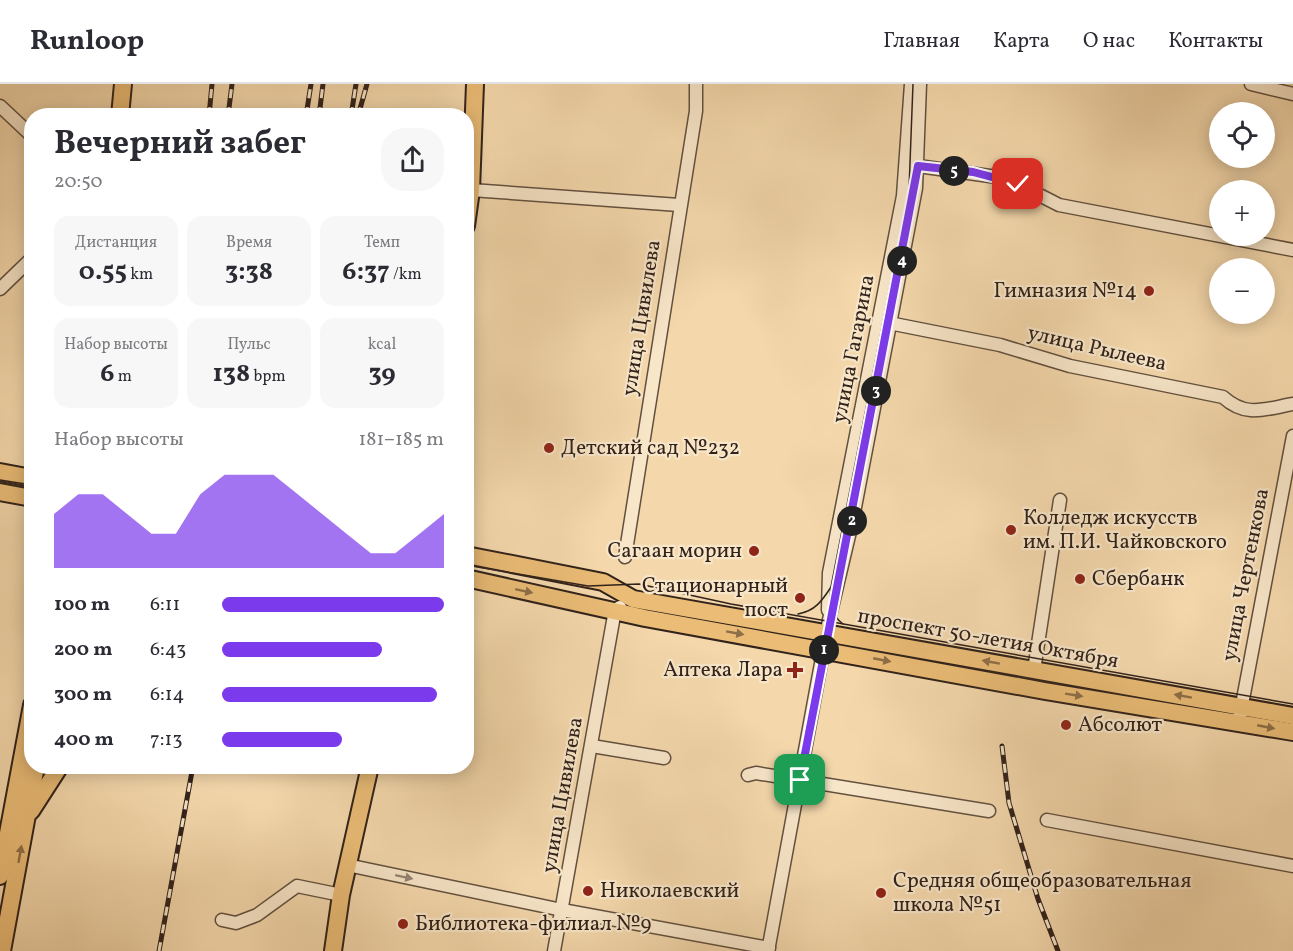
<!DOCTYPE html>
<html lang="ru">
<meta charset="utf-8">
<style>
:root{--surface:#fff;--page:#f7f7f7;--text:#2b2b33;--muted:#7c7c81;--line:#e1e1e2;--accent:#7c3aed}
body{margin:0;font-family:Vollkorn,serif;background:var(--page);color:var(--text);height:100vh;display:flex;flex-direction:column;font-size:22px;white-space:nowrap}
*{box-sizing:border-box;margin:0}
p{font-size:20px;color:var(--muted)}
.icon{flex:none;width:33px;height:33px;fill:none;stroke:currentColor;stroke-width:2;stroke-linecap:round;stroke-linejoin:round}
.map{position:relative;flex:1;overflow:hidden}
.panel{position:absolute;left:24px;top:24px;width:450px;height:666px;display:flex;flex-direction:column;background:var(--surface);border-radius:24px;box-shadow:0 3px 15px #0003}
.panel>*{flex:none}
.fabs{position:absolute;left:1209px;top:18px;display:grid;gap:12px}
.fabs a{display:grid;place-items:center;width:66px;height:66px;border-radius:50%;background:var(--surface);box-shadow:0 3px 15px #0003;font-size:30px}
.pin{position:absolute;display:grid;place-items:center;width:51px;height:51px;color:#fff;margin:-26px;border-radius:12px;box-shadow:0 3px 9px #0006}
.km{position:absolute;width:30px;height:30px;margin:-15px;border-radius:50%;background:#222;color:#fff;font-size:16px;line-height:30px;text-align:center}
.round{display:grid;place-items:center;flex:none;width:63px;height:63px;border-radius:24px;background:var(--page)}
.summary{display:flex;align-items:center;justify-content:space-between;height:102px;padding:0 30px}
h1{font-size:33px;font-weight:700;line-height:45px}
.stats{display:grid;grid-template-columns:repeat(3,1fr);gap:9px;height:102px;padding:6px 30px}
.stats div{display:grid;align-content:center;border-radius:15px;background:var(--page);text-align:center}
.stats b{font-size:26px;font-weight:700}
.stats small{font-size:16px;font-weight:400}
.stats p{font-size:16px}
.chart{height:168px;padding:12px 30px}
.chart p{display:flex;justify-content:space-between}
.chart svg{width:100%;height:108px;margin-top:6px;fill:var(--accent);opacity:.7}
ul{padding:0 30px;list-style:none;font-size:20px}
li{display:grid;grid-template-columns:96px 72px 1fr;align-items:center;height:45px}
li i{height:15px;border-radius:8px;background:var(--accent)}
header{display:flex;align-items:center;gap:36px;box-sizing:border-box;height:84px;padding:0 30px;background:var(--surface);border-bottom:2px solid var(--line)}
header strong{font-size:28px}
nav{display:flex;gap:33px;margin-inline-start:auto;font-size:21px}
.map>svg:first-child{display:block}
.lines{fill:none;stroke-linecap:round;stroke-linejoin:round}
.minor-casing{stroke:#62503f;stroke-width:15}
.major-casing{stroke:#31221b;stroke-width:20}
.minor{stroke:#f8e6c9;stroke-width:12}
.major{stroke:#eabc76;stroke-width:16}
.tram{stroke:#31221b;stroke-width:1.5}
.rail-casing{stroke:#31221b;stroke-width:5}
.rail{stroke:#f8e6c9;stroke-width:3;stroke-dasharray:9;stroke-linecap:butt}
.oneway{fill:#8e6f48}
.oneway2{fill:#948472}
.route-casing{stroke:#fff;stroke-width:12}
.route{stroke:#7c3aed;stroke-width:8}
.poi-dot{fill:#8f2418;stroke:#f8e6c9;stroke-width:2}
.labels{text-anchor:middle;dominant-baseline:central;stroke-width:4.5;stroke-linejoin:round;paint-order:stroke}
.poi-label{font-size:21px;fill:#31221b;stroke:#f8e6c9;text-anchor:start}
.street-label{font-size:21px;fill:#31221b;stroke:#f8e6c9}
</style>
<header>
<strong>Runloop</strong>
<nav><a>Главная</a><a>Карта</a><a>О нас</a><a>Контакты</a></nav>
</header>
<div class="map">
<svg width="1293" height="867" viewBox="0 0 1293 867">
<rect width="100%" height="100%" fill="#f4d8ac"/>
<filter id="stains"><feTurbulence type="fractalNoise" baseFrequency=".00333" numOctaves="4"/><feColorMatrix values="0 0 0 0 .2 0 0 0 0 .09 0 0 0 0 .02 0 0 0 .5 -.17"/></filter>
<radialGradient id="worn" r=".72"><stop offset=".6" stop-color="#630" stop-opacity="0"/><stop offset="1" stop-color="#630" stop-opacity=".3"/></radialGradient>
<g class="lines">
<defs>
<g id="minor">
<path d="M1251,0L1293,10"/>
<path d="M0,22L32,52"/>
<path d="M918,82L997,93L1018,100L1059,121L1293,166"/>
<path d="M471,106L679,121"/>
<path d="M0,205L32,174"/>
<path d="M889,239L1000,261L1070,282L1223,313C1246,334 1265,325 1293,320"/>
<path d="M625,473L696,27V0"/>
<path d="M828,526L829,489L903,112L911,0"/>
<path d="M1034,586L1060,416"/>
<path d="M1240,631L1293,352"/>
<path d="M592,662L664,674"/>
<path d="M748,691L756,689L989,727"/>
<path d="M1047,736L1293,782"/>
<path d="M347,781L562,826L769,864"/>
<path d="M222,836L236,839L257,831L297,802L341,811"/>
<path d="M554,867L615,526L620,523"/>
<path d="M768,867L829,536L852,439L916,104L920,0"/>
</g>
<g id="major">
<path d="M120,32L123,0"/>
<path d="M466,142L471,106L475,0"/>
<path d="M0,388L32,394"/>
<path d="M0,408L32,414"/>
<path d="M466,471L603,498L633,515L1293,632"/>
<path d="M466,494L645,534L1045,607L1293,648"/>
<path d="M31,727L60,682"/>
<path d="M0,792L32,621"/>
<path d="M2,867L36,682"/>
<path d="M333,867L341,811L370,682"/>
</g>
</defs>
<use href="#minor" class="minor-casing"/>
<use href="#major" class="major-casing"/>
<use href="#minor" class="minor"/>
<use href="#major" class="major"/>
<g class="tram">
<path d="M0,396L32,401"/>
<path d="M466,481L588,502L639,500L731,520L1293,620"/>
<path d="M798,530C815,527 822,517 831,503"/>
<path d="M843,540C830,530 829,518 831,503L909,105L913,0"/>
</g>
<defs>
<g id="rail">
<path d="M209,32L212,0"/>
<path d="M228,32L232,0"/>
<path d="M306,32L311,0"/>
<path d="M319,32L323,0"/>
<path d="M351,32L356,0"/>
<path d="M358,32L367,0"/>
<path d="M1002,662L1009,719L1038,815L1058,867"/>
<path d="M159,867L193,682"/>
</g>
</defs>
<use href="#rail" class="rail-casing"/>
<use href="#rail" class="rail"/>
</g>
<defs><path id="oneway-solid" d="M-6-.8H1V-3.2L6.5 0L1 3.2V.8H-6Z" transform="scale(1.5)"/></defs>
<g class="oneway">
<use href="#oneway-solid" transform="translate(524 507) rotate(12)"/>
<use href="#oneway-solid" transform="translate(735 549) rotate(10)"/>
<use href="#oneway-solid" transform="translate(882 576) rotate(11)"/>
<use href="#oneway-solid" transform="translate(991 578) rotate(-170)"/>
<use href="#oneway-solid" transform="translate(1074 611) rotate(9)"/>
<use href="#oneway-solid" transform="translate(1183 612) rotate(-170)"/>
<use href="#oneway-solid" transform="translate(1266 643) rotate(11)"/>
<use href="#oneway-solid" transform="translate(20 770) rotate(-80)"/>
</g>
<use class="oneway2" href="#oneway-solid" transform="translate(404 793) rotate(12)"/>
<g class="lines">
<defs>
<path id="route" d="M800,696L918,82L973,88L1018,100"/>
</defs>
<use href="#route" class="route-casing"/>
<use href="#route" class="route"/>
</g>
<g class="poi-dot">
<circle cx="1149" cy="207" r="6"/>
<circle cx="549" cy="364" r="6"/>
<circle cx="1011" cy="446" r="6"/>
<circle cx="754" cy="467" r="6"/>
<circle cx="1080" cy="495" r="6"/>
<circle cx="800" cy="514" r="6"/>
<path d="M792 577h6v6h6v6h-6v6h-6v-6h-6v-6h6z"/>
<circle cx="1066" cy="641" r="6"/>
<circle cx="588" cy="807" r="6"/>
<circle cx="881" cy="809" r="6"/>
<circle cx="403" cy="840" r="6"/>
</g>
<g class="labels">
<g class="poi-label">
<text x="1137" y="207" text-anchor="end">Гимназия №14</text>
<text x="561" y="364">Детский сад №232</text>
<text x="1023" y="434">Колледж искусств<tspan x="1023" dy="24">им. П.И. Чайковского</tspan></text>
<text x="742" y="467" text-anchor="end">Сагаан морин</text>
<text x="1092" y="495">Сбербанк</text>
<text x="788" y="502" text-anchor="end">Стационарный<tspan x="788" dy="24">пост</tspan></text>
<text x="783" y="586" text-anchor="end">Аптека Лара</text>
<text x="1078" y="641">Абсолют</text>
<text x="893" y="797">Средняя общеобразовательная<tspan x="893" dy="24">школа №51</tspan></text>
<text x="600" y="807">Николаевский</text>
<text x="415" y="840">Библиотека-филиал №9</text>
</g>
<g class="street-label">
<text transform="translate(642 234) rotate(-81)">улица Цивилева</text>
<text transform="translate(854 265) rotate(-79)">улица Гагарина</text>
<text transform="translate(1097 265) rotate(13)">улица Рылеева</text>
<text transform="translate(1246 491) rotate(-79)">улица Чертенкова</text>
<text transform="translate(988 555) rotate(10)">проспект 50-летия Октября</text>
<text transform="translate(563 711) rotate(-80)">улица Цивилева</text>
</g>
</g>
<rect width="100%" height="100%" filter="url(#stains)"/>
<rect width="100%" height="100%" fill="url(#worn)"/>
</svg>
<div class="fabs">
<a><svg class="icon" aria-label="locate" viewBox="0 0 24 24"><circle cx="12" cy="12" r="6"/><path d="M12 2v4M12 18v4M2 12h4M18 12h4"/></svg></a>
<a>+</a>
<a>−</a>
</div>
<div class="pin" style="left:800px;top:696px;background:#1e9e55"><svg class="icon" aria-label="arrive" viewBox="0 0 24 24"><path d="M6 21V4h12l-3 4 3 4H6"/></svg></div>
<div class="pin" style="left:1018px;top:100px;background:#d93025"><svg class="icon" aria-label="check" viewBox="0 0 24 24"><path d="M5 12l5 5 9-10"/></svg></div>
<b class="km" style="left:824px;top:566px">1</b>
<b class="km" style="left:852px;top:437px">2</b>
<b class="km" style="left:876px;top:307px">3</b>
<b class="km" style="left:902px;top:177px">4</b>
<b class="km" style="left:954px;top:87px">5</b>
<section class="panel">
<div class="summary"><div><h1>Вечерний забег</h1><p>20:50</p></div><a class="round"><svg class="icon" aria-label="share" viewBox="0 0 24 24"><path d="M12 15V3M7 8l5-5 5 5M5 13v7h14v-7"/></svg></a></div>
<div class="stats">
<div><p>Дистанция</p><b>0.55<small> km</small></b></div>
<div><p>Время</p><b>3:38</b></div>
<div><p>Темп</p><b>6:37<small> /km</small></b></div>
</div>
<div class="stats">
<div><p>Набор высоты</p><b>6<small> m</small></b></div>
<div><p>Пульс</p><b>138<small> bpm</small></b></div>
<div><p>kcal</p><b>39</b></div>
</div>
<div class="chart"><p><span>Набор высоты</span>181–185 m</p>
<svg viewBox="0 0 160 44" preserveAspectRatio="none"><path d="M0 44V22L10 14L20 14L30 22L40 30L50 30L60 14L70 6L80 6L90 6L100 14L110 22L120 30L130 38L140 38L150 30L160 22V44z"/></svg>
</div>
<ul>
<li><b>100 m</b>6:11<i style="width:100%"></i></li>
<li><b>200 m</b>6:43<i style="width:72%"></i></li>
<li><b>300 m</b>6:14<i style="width:97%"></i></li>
<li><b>400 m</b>7:13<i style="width:54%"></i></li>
</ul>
</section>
</div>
